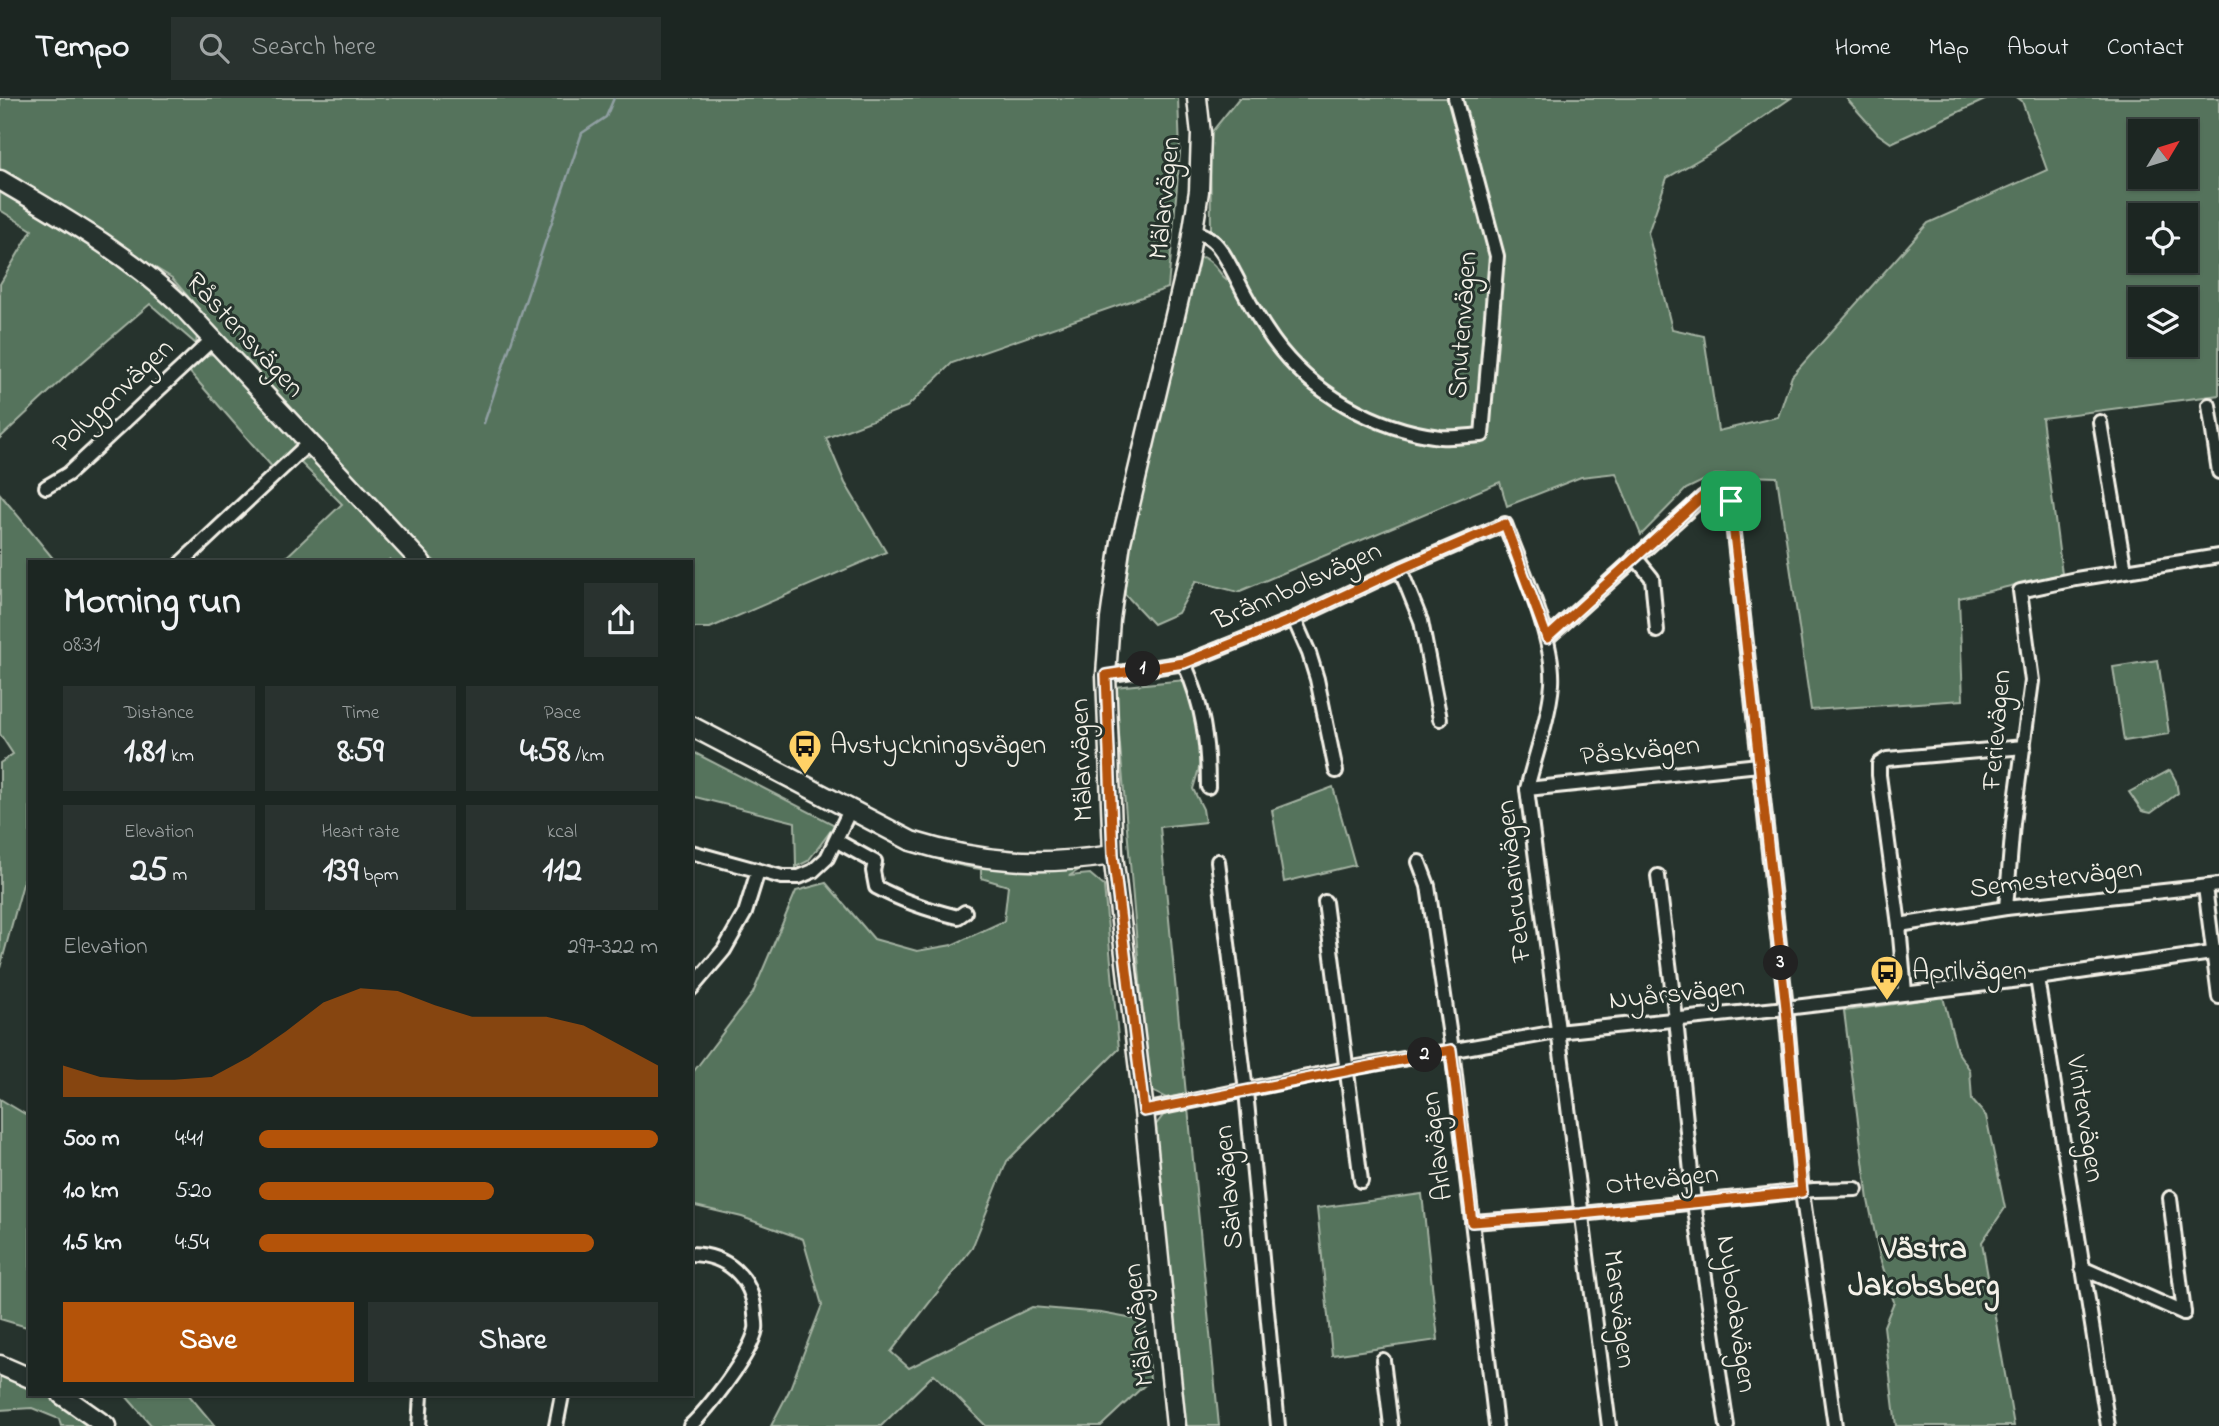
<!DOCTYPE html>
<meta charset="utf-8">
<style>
:root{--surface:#1c2622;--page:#29322f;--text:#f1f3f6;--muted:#a0a5a5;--line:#3a4340;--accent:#b45309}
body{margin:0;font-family:"Indie Flower",sans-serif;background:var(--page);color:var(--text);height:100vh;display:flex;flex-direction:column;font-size:26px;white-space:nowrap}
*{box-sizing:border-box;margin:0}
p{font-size:23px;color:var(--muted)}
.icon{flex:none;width:38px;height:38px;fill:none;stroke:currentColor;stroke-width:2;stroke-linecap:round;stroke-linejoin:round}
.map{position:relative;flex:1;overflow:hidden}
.sheet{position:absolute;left:28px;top:462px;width:665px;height:836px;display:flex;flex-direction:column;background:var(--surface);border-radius:0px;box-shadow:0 2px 5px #0004,0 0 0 2px var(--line)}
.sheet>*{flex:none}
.needle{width:46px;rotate:52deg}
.controls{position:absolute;left:2128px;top:21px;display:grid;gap:14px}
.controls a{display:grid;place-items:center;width:70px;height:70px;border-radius:0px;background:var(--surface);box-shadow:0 2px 5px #0004,0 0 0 2px var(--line);font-size:35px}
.pin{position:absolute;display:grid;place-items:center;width:60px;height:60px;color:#fff;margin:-30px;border-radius:14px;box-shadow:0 4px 10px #0006}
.km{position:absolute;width:35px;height:35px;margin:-18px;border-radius:50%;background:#222;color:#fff;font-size:19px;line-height:35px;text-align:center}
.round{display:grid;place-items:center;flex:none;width:74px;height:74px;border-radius:0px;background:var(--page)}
.summary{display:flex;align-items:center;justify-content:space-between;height:119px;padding:0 35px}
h1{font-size:38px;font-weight:700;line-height:52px}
.metrics{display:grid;grid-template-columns:repeat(3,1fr);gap:10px;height:119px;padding:7px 35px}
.metrics div{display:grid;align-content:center;border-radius:0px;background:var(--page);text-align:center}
.metrics b{font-size:35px;font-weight:700}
.metrics small{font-size:19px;font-weight:400}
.metrics p{font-size:19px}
.chart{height:196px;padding:14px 35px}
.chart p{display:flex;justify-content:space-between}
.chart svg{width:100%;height:126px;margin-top:7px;fill:var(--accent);opacity:.7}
.action{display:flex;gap:14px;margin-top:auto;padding:14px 35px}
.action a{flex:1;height:80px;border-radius:0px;background:var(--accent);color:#fff;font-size:28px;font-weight:700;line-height:80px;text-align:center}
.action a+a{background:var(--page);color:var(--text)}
ul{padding:0 35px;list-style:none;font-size:23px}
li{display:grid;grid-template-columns:112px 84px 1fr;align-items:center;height:52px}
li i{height:18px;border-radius:9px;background:var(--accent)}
header{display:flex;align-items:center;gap:42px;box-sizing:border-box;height:98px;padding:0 35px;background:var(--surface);border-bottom:2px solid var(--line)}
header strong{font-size:33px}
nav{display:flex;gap:38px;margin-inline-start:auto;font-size:24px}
.search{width:490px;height:63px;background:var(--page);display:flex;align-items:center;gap:18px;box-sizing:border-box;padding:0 24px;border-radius:0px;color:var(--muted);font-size:26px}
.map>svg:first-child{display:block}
.green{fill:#54735c;stroke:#a4b2a2;stroke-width:2;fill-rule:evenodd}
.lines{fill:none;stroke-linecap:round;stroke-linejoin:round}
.stream{stroke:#909fa2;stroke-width:2.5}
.street-casing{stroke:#f4f1e8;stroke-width:18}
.secondary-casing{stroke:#f4f1e8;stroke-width:23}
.street{stroke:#26332d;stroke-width:12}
.secondary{stroke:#26332d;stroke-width:18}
.route-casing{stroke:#fff;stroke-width:14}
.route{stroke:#b45309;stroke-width:9}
.labels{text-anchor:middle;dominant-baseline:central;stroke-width:6;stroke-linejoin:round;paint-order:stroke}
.street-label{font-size:28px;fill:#f4f1e8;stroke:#26332d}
.poi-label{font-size:28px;fill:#f4f1e8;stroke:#26332d;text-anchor:start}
.quarter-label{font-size:32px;font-weight:bold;fill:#f4f1e8;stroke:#26332d}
</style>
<header>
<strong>Tempo</strong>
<div class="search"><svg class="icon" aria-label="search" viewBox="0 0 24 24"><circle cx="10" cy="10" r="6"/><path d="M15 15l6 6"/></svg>Search here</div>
<nav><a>Home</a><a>Map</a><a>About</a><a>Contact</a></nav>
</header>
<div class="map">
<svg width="2219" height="1328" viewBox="0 0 2219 1328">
<rect width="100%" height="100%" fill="#26332d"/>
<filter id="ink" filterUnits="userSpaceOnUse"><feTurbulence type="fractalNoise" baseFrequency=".0143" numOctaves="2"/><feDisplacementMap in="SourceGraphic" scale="14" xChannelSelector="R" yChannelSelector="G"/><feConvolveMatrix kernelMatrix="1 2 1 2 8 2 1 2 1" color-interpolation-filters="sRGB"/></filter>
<g filter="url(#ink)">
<g class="green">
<path d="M0,0H1178L1180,54L1168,190L952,265L907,309L826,340L845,385L886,454L710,530H691V464H435L227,244L172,180L0,75Z"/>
<path d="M1239,0H1791L1712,54L1667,80L1648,135L1672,231L1704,238L1718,333L1778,319L1792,278L1928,125L2047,72L2022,3L2018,0H2219V297L2042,320L2062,476L1959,500L1963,602L1811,612L1777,379L1715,377L1686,391L1641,437L1616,375L1581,379L1507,408L1500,384L1238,494L1196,483L1178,515L1153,526L1125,496L1124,467L1192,162L1203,159C1218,166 1218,177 1229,183L1233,162L1216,146L1211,134L1210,36ZM2140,33H2186V79H2140ZM2140,117H2186V163H2140ZM2140,201H2186V247H2140Z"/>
<path d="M1846,0H1989L1891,45L1878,36Z"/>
<path d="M0,93L113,162L167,205L197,238L196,246L150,206L64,280L0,340V186L32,132L0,112Z"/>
<path d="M215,256L294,342L295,349L273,370L188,272L204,257Z"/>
<path d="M305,360L315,362L408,464H393L390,461L386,464H281L342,406L298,362Z"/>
<path d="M0,396L56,464H30V760L0,870V665L13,656L0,636Z"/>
<path d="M2158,562L2169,636L2124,643L2113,569Z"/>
<path d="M1185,582L1194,609L1202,660L1193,691L1203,711L1205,724L1160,729L1186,996L1166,1000L1152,993L1148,976L1115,589Z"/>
<path d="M691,653L835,727L808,763L796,769L795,724L691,698Z"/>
<path d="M2170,672L2176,683L2178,695L2151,715L2142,713L2129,694Z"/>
<path d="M1333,689L1355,767L1284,784L1272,712Z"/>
<path d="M894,738L913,746L1106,766L1082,770L1069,778L1090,776L1104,788L1119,951L1007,1063L972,1150L891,1254L909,1270L1032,1209L1101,1215L1145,1223L1150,1282L1101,1328H986L934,1276L881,1328H771L789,1293L822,1207L803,1141L742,1119L691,1107V977L753,895L796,793L826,785L874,841L917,853L952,847L1004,823L1008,788L981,780V771C950,767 920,756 891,743Z"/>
<path d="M1943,899L1957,953L1970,972L1972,1002L1986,1018L2005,1110L1982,1144L2014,1328H1896L1884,1228L1894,1204L1880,1160L1868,1102L1844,913Z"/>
<path d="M0,1001L30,1019V1230L0,1221Z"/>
<path d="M1188,1010L1219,1328H1185L1155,1028L1165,1015Z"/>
<path d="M1422,1096L1438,1242L1332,1257L1317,1110Z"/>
<path d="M0,1276L30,1288V1297H47L87,1320L97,1328H61L59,1321L32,1310L0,1312Z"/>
<path d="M125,1297H189L215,1328H152Z"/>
</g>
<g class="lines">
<path class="stream" d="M484,325L582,35L606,19L614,0"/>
<defs>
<g id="street">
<path d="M1192,133C1201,135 1209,139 1215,145C1224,154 1229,166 1235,177C1246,199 1258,221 1273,242C1311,295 1375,331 1440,339C1453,340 1468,338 1482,337L1497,158L1455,0"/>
<path d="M2209,307L2219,374"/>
<path d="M2100,324L2125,473"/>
<path d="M46,389L68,376L213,241"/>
<path d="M1635,459L1652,480L1657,533"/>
<path d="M182,464L309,345"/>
<path d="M1400,471L1421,523L1440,621"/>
<path d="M1294,521L1309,555L1317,581L1336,673"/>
<path d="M1547,540L1703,399L1710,394L1727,393L1730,399L1786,910L1802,1094L1835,1328"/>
<path d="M1184,565C1203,606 1208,645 1208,689"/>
<path d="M1106,577L1184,565L1294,521L1400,471L1505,426C1521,469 1555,541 1552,586C1549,621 1535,657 1527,691L1609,1328"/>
<path d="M1527,691L1759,667"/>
<path d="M837,743L875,764L873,773L876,789C902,803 929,812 958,819L965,814"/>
<path d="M691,754L782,779H799L813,773L827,760L850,712"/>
<path d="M1218,763L1246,993L1278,1328"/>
<path d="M1419,764L1428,788L1452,952L1496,1328"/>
<path d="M1658,778L1676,921L1694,1105L1727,1328"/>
<path d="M2205,789L2219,899"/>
<path d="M1325,804L1361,1083"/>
<path d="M2006,810L2013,725L2032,583L2020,493L2076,481L2219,458"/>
<path d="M1899,827L2006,810L2219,787"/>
<path d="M2037,880L2108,1328"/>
<path d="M691,891L724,852L745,815L758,773"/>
<path d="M1905,894L1899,827L1879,677V666L1887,661L2024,649"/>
<path d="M1144,1013L1346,971L1557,934L1786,910L2037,880L2219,854"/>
<path d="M2170,1100L2184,1215"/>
<path d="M1472,1124L1581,1116L1814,1092L1856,1091"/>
<path d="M2082,1170L2184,1215"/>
<path d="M1383,1262L1391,1328"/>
<path d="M419,1328L421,1297"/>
<path d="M556,1328L562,1297"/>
<path d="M690,1328C709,1310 751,1256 756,1231C757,1226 755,1220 755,1215C752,1179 727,1157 691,1156"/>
</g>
<g id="secondary">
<path d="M0,82C64,120 125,154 179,205L421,464"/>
<path d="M691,628L911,743C982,765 1040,768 1113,757"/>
<path d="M0,1267L30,1280"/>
<path d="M62,1297L106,1328"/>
<path d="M1176,1328L1144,1013L1113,757L1106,577L1110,521L1121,444L1188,163L1199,93L1201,36L1197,0"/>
</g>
</defs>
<use href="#street" class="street-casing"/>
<use href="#secondary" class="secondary-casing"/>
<use href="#street" class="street"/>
<use href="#secondary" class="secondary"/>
</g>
</g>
<g class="lines" filter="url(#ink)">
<defs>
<path id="route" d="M1717,392L1727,393L1730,399L1786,910L1802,1094L1581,1116L1472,1124L1451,952L1144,1013L1113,757L1106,577L1184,565L1294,521L1400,471L1505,426L1547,540L1703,398Z"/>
</defs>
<use href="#route" class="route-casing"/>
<use href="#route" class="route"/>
</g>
<defs>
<symbol id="bus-pin" viewBox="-11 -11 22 30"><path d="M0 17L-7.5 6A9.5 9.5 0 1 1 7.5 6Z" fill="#ffd166" stroke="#26332d"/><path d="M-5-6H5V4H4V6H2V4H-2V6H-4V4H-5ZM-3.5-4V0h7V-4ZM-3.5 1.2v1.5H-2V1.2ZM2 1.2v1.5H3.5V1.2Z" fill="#111"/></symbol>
</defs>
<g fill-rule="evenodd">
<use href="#bus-pin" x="786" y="629" width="38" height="52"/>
<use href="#bus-pin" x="1868" y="855" width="38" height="52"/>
</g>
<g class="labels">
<g class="street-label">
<text transform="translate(1166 100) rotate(-84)">Mälarvägen</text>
<text transform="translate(1464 227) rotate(-86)">Snutenvägen</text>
<text transform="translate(244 238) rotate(47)">Råstensvägen</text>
<text transform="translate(114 299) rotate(-43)">Polygonvägen</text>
<text transform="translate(1298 489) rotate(-24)">Brännbolsvägen</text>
<text transform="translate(1998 632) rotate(-85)">Ferievägen</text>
<text transform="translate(1640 654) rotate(-6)">Påskvägen</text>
<text transform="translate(1083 662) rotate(-92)">Mälarvägen</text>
<text transform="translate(2056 782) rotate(-7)">Semestervägen</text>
<text transform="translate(1515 783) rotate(-96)">Februarivägen</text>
<text transform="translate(1677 897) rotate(-6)">Nyårsvägen</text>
<text transform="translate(2084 1021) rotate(81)">Vintervägen</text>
<text transform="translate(1438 1048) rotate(-97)">Arlavägen</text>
<text transform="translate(1662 1083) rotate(-6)">Ottevägen</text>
<text transform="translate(1230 1089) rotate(-95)">Särlavägen</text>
<text transform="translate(1618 1211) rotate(83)">Marsvägen</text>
<text transform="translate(1735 1216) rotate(82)">Nybodavägen</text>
<text transform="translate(1140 1227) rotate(-96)">Mälarvägen</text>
</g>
<g class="poi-label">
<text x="830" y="648">Avstyckningsvägen</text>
<text x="1912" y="874">Aprilvägen</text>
</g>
<g class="quarter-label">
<text x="1924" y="1152">Västra<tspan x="1924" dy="37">Jakobsberg</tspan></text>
</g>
</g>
</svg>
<div class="controls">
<a><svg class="needle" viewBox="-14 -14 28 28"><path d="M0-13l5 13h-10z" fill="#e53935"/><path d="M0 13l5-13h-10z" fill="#a0a5a5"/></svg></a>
<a><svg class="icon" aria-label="locate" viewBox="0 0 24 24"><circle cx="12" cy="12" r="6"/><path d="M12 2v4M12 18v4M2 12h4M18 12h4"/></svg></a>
<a><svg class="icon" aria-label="layers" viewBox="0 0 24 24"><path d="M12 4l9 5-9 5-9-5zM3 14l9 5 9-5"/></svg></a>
</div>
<div class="pin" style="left:1731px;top:403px;background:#1e9e55"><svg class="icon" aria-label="arrive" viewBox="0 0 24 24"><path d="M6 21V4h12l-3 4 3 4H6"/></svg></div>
<b class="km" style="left:1143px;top:571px">1</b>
<b class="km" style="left:1425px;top:957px">2</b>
<b class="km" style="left:1781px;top:865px">3</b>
<section class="sheet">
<div class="summary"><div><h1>Morning run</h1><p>08:31</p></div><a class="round"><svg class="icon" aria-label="share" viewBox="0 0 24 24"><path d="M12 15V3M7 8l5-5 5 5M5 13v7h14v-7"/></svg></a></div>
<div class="metrics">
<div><p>Distance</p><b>1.81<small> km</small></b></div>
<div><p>Time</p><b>8:59</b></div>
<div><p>Pace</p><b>4:58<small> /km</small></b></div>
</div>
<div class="metrics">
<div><p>Elevation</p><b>25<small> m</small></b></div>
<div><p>Heart rate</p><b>139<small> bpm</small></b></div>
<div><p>kcal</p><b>112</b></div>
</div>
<div class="chart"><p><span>Elevation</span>297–322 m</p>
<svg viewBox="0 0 160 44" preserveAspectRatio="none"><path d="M0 44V33L10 37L20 38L30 38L40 37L50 30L60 21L70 11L80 6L90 7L100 12L110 16L120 16L130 16L140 19L150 26L160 33V44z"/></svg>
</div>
<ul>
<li><b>500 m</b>4:41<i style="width:100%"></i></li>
<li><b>1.0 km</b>5:20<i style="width:59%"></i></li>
<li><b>1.5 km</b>4:54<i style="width:84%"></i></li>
</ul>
<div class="action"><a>Save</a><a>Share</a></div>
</section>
</div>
